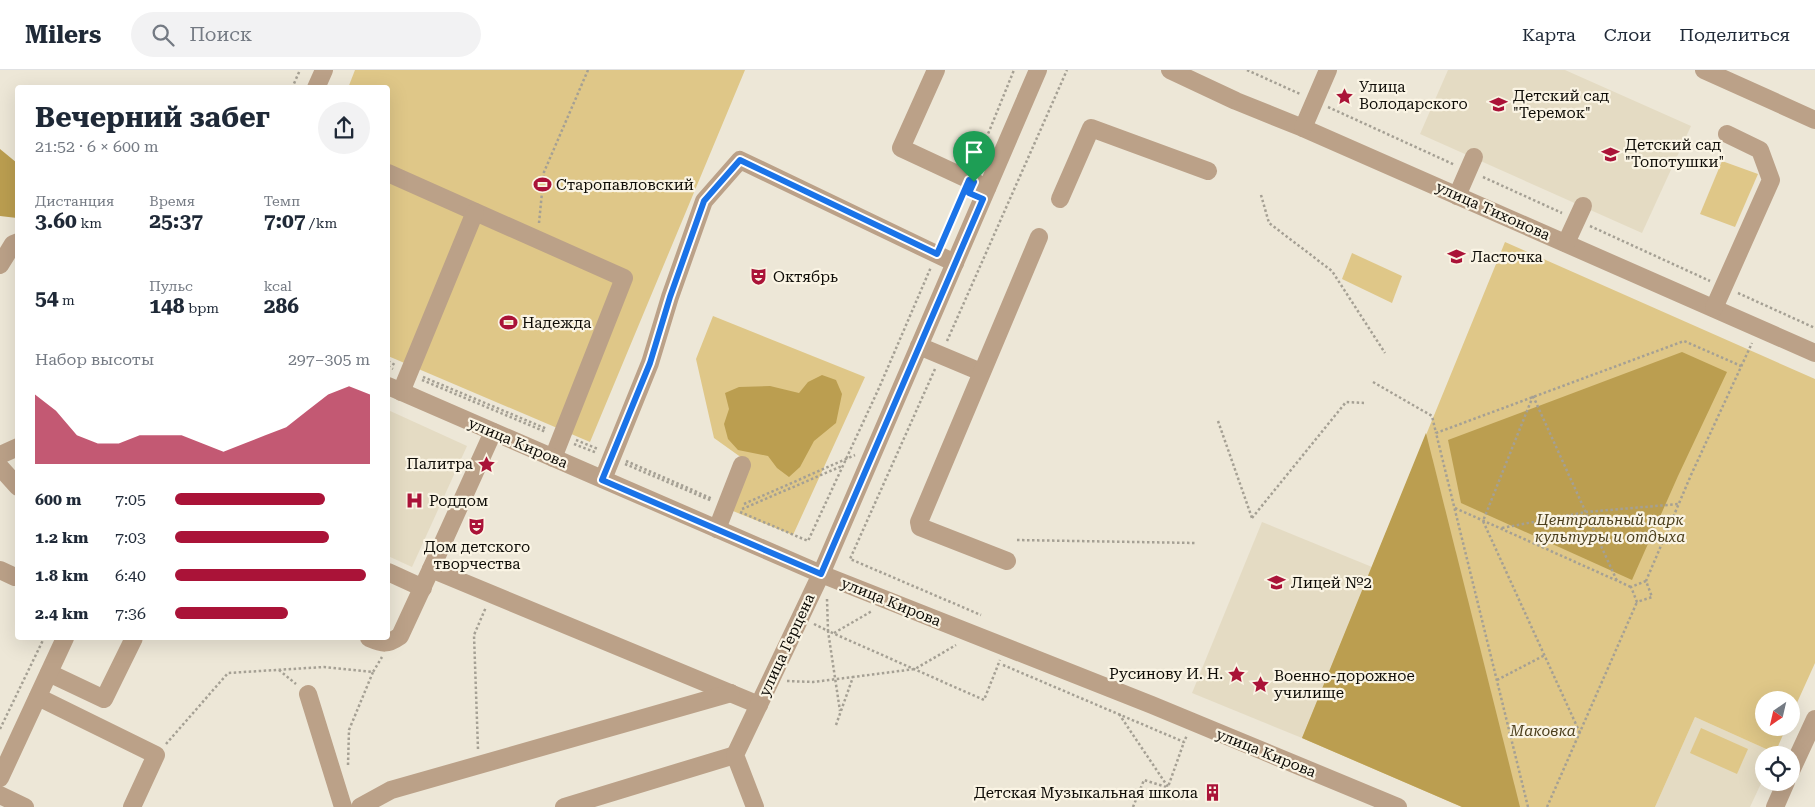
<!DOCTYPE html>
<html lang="ru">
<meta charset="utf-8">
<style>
:root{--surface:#fff;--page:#f2f2f3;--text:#1f2937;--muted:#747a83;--line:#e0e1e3;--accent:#aa1338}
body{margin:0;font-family:"Roboto Serif",serif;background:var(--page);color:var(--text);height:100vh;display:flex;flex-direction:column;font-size:19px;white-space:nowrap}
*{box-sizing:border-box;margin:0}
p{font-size:16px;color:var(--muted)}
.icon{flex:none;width:28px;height:28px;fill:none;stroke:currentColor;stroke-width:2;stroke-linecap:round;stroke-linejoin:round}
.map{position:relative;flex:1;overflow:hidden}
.details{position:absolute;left:15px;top:15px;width:375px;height:555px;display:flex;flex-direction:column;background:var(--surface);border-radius:5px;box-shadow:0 5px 20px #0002}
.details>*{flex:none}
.needle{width:32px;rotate:214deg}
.fabs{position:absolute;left:1755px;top:621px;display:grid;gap:10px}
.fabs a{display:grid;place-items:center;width:45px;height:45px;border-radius:50%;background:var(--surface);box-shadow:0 5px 20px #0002;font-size:25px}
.pin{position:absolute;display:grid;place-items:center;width:42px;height:42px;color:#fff;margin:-51px -21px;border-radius:50% 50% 50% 0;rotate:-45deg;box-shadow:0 0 5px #0007}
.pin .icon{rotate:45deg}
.round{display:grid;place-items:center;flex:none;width:52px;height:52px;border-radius:26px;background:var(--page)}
.summary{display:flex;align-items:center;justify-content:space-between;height:85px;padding:0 20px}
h1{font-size:28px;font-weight:700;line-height:38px}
.figures{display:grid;grid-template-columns:repeat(3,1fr);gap:8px;height:85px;padding:5px 20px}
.figures div{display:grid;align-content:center}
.figures b{font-size:21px;font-weight:700}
.figures small{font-size:14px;font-weight:400}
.figures p{font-size:14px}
.chart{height:140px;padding:10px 20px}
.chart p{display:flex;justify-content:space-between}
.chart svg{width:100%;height:90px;margin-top:5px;fill:var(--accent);opacity:.7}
ul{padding:0 20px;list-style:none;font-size:16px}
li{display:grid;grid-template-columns:80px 60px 1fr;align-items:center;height:38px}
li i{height:12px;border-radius:6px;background:var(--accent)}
header{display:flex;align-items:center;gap:30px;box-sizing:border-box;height:70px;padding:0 25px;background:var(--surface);border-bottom:1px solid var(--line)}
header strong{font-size:24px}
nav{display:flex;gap:28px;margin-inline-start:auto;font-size:18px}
.search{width:350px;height:45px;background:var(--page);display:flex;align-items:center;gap:12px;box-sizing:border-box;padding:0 18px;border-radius:28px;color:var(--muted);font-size:19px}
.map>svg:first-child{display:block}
.built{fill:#e4dbc3}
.green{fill:#dfc788}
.forest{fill:#bb9e50}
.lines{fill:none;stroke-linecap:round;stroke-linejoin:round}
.path{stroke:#a5a094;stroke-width:2.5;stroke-dasharray:2.5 2.5;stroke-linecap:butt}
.minor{stroke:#bba188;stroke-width:18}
.route-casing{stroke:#fff;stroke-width:10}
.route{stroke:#1a73e8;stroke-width:6}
.labels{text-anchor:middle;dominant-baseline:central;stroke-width:4.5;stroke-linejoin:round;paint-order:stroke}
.poi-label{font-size:15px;fill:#0d0b06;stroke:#faf4e4;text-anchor:start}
.street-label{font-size:15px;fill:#0d0b06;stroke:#faf4e4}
.park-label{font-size:15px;font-style:italic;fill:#4c3f1d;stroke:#faf4e4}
</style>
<header>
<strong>Milers</strong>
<div class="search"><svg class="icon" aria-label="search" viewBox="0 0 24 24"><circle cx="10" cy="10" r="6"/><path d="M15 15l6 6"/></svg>Поиск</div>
<nav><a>Карта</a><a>Слои</a><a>Поделиться</a></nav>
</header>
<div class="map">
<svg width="1815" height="737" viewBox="0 0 1815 737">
<rect width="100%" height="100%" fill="#ede7d7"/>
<g class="built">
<path d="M1448,0H1565L1691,56L1642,163L1420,64Z"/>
<path d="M388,340L467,376L412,497L388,486Z"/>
<path d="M1262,452L1372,497L1302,668L1192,623Z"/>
<path d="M1695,647L1775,683L1774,685H1764V707L1750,737H1655Z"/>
</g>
<g class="green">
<path d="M355,0H745L590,372L388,286V18H348Z"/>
<path d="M1722,91L1758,104L1735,157L1700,144Z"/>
<path d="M1505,172L1815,309V593L1791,646V630H1764V658H1786L1775,683L1695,647L1655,737H1462L1302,668Z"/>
<path d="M1352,183L1402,206L1392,233L1342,209Z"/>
<path d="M713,246L865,307L793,465L728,439L749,393L714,368L696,289Z"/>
<path d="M1701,658L1748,679L1737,704L1690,683Z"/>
</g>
<g class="forest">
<path d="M0,79L17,93V148L0,146Z"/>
<path d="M1682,282L1727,302L1678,406L1632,510L1461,433L1448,370Z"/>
<path d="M822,305L836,310L842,324L836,353L814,371L800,397L789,407L777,398L768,386L738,380L728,369L724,354L729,339L725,323L739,317L770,316L799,323L808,312Z"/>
<path d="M1426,363L1520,737H1462L1302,668Z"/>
</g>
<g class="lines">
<g class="path">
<path d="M1247,0L1300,24"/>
<path d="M292,18L300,0"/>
<path d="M1328,37L1455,95"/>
<path d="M975,96L1014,0"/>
<path d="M1483,107L1562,143"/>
<path d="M1261,125L1269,153L1332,201L1385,283"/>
<path d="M539,153L544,102L588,0"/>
<path d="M1590,156L1710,211"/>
<path d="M943,169L963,124"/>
<path d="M1738,223L1815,258"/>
<path d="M947,271L1067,0"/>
<path d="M388,291L395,295"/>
<path d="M388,296L393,299"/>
<path d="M935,299L850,489L981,545"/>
<path d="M423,307L547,359"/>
<path d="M422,310L546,362"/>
<path d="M1373,312L1432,346L1436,363"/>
<path d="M1533,326L1483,451L1580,663"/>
<path d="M1533,326L1617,511"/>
<path d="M1218,351L1252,448"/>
<path d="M576,370L598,379"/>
<path d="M574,374L597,383"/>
<path d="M626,391L713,429"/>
<path d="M625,394L712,431"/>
<path d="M744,434L855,385"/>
<path d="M1455,438L1631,517"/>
<path d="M742,439L842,396"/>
<path d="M740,442L808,471L879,318L931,197"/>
<path d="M1252,448L1346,332L1364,333"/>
<path d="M1502,458L1586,442L1679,434"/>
<path d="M1017,470L1195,473"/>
<path d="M1646,511L1631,517L1637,532L1652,527L1646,511L1691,405L1752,273"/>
<path d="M827,529L828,561L984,630L1000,590"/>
<path d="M814,554L828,561L840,641"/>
<path d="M834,563L872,541"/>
<path d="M1003,595L1184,672L1187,665"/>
<path d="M279,600L296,614"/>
<path d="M1497,610L1545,585"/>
<path d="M787,611L813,612L853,607"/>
<path d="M1119,644L1168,717L1184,672"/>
<path d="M836,655L853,607L915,599L956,575"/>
<path d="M0,659L44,568"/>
<path d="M166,674L228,603L324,597L373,602L382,587"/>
<path d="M478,679L474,565L486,537"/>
<path d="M348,695L349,660L373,602"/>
<path d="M1133,737L1144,710L1166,717"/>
<path d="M1528,737L1436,363L1684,271L1741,296"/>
<path d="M1547,737L1637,532"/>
</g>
<g class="minor">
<path d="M936,0L901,78L987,118"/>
<path d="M1170,0L1236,31L1303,58L1815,283"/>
<path d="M1704,0L1815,50"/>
<path d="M316,18L324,0"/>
<path d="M1303,58L1328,0"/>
<path d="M388,103L624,208L553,388"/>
<path d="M1457,126L1474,87"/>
<path d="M1060,129L1091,58L1208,101"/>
<path d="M1566,173L1583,136"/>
<path d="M0,195L13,174L18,172"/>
<path d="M1714,238L1771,110L1760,80L1727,64"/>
<path d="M919,276L981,302"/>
<path d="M388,316L821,504L1152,635L1398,737"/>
<path d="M401,322L475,142"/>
<path d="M493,362L431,499L759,635"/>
<path d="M0,385L18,377"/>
<path d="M0,397L18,417"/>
<path d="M603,409L650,293L670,227L704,131L740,90L955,193"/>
<path d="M717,459L742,395"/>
<path d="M1007,491L920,457L919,452L1039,167"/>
<path d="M0,500L15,507"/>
<path d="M388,502L423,518"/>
<path d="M369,568C383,574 387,575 400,566L431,499"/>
<path d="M49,603L104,629L134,568"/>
<path d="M308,624L343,737"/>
<path d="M38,627L156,685L132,737"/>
<path d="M1791,701L1815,649"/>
<path d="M0,708L65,568"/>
<path d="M0,725L25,737"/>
<path d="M360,737L391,720L731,623"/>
<path d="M564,737L735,685"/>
<path d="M755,737L735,685L821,504L1038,0"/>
<path d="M1775,737L1786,712"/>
</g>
</g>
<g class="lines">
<defs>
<path id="route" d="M740,90L937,184L969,110L974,112L969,123L983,129L821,504L602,410L650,293L670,227L704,131Z"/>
</defs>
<use href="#route" class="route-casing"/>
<use href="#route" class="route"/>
</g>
<defs>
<symbol id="sight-bare" viewBox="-9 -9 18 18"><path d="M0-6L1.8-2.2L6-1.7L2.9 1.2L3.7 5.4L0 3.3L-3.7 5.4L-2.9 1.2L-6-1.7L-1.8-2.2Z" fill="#aa1338" stroke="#faf4e4" stroke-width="2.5" paint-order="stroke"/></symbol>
<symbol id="school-bare" viewBox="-9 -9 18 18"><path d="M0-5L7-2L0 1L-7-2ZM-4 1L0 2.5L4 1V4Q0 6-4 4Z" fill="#aa1338" stroke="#faf4e4" stroke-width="2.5" paint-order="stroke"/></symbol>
<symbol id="stadium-bare" viewBox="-9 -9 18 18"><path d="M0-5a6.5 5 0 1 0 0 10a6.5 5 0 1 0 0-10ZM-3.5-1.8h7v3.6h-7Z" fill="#aa1338" stroke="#faf4e4" stroke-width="2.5" paint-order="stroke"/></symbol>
<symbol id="theatre-bare" viewBox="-9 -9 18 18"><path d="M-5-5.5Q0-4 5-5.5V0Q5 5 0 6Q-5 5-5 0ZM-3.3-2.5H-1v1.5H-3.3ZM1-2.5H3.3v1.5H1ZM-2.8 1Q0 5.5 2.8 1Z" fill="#aa1338" stroke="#faf4e4" stroke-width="2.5" paint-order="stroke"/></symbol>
<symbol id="hospital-bare" viewBox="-9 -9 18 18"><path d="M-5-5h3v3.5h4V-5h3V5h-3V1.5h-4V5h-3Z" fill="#aa1338" stroke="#faf4e4" stroke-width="2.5" paint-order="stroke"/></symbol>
<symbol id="building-bare" viewBox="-9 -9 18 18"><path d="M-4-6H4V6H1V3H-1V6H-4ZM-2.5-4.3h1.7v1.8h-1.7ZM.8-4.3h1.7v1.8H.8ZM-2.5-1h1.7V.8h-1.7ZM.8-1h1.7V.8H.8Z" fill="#aa1338" stroke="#faf4e4" stroke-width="2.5" paint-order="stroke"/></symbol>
</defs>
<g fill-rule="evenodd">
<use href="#sight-bare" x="1332" y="14" width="25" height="25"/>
<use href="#school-bare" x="1486" y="22" width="25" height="25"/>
<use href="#school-bare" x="1598" y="72" width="25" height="25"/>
<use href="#stadium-bare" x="530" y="102" width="25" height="25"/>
<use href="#school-bare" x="1444" y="174" width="25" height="25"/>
<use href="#theatre-bare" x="746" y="194" width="25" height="25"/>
<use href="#stadium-bare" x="496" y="240" width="25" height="25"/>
<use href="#sight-bare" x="474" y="382" width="25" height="25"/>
<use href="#hospital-bare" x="402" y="418" width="25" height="25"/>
<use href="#theatre-bare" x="464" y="444" width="25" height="25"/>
<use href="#school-bare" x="1264" y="500" width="25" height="25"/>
<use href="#sight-bare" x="1224" y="592" width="25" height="25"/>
<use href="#sight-bare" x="1248" y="602" width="25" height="25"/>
<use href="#building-bare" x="1200" y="710" width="25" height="25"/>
</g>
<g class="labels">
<g class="poi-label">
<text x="1359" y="17">Улица<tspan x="1359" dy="17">Володарского</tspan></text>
<text x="1513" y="26">Детский сад<tspan x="1513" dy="17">"Теремок"</tspan></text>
<text x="1625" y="75">Детский сад<tspan x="1625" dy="17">"Топотушки"</tspan></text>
<text x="556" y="115">Старопавловский</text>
<text x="1471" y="187">Ласточка</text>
<text x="773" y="207">Октябрь</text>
<text x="522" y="253">Надежда</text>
<text x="473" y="394" text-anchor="end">Палитра</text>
<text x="429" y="431">Роддом</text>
<text x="477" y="477" text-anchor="middle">Дом детского<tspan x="477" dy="17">творчества</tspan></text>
<text x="1291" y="513">Лицей №2</text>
<text x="1223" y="604" text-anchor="end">Русинову И. Н.</text>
<text x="1274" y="606">Военно-дорожное<tspan x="1274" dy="17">училище</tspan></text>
<text x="1198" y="723" text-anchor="end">Детская Музыкальная школа</text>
</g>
<g class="street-label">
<text transform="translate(1493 141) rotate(24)">улица Тихонова</text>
<text transform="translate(518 373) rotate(23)">улица Кирова</text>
<text transform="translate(891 532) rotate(22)">улица Кирова</text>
<text transform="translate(787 575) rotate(-65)">улица Герцена</text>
<text transform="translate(1266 683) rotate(22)">улица Кирова</text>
</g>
<g class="park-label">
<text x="1610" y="450">Центральный парк<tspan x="1610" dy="17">культуры и отдыха</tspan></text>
<text x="1543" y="661">Маковка</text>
</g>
</g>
</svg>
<div class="fabs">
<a><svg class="needle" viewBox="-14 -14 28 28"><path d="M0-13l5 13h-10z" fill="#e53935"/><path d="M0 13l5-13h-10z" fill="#747a83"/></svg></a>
<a><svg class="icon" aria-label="locate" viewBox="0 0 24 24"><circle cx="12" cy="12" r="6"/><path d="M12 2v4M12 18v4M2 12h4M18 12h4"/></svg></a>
</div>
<div class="pin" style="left:974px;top:112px;background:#1e9e55"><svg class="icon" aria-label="arrive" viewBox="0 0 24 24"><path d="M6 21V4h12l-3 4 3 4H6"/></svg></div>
<section class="details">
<div class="summary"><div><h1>Вечерний забег</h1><p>21:52 · 6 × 600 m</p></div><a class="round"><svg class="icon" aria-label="share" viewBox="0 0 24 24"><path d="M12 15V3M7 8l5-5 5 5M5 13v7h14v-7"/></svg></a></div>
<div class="figures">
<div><p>Дистанция</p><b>3.60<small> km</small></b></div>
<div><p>Время</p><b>25:37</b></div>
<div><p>Темп</p><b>7:07<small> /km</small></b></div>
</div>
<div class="figures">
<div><b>54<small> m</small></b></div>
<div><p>Пульс</p><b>148<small> bpm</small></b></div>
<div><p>kcal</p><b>286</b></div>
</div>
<div class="chart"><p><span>Набор высоты</span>297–305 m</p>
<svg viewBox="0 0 160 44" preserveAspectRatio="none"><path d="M0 44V10L10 18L20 30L30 34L40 34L50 30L60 30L70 30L80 34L90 38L100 34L110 30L120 26L130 18L140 10L150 6L160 10V44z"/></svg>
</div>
<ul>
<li><b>600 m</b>7:05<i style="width:77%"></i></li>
<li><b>1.2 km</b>7:03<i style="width:79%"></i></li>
<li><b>1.8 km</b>6:40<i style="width:98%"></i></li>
<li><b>2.4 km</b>7:36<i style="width:58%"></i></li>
</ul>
</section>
</div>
